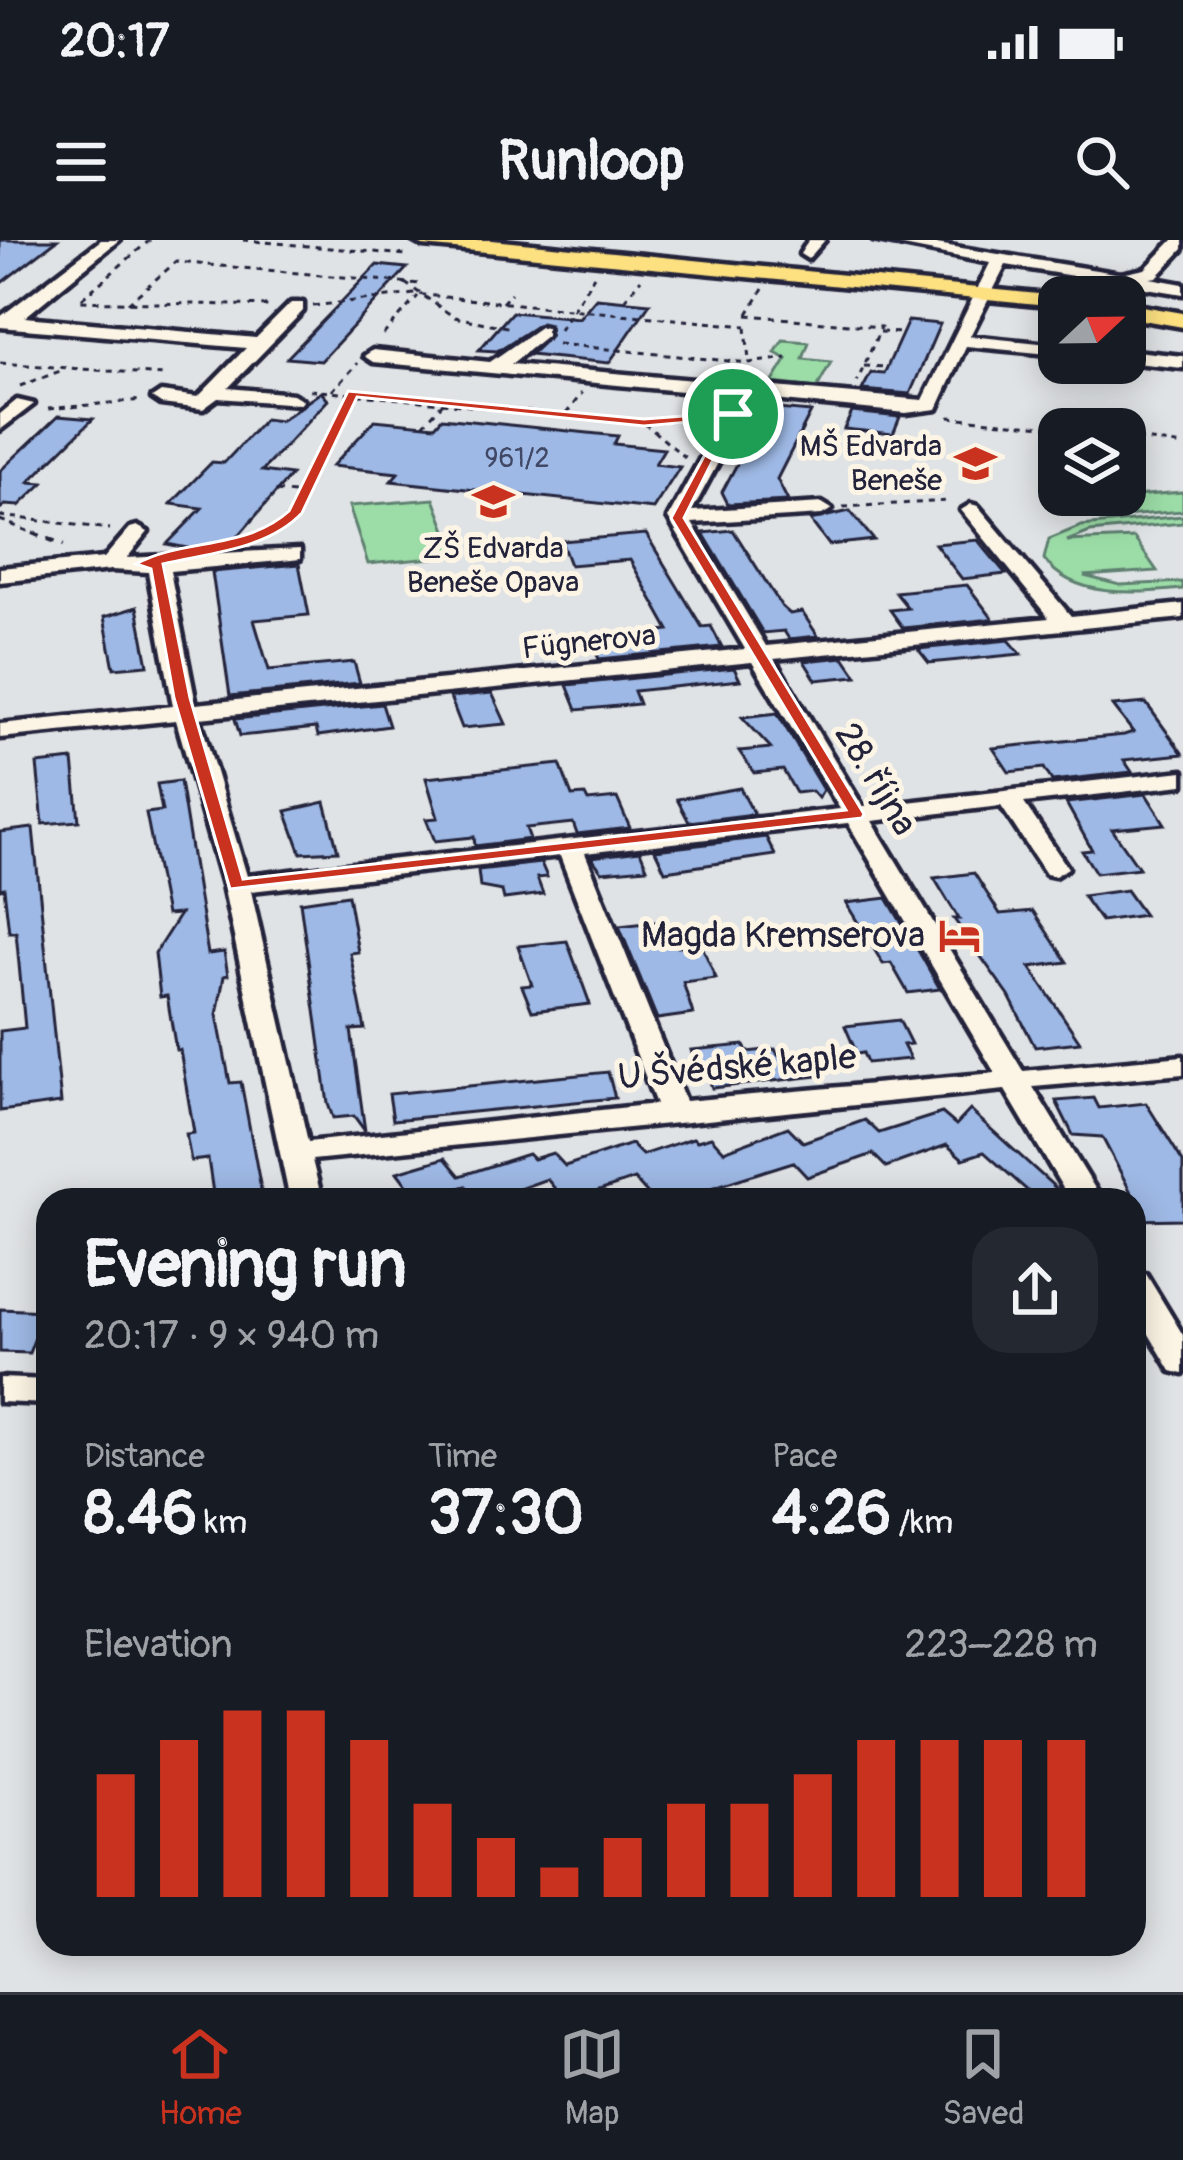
<!DOCTYPE html>
<meta charset="utf-8">
<style>
:root{--surface:#171b24;--page:#242831;--text:#f1f3f6;--muted:#9ea1a6;--line:#363941;--accent:#c8321e}
body{margin:0;font-family:Pangolin,sans-serif;background:var(--page);color:var(--text);height:100vh;display:flex;flex-direction:column;font-size:45px;white-space:nowrap}
*{box-sizing:border-box;margin:0}
p{font-size:39px;color:var(--muted)}
.icon{flex:none;width:66px;height:66px;fill:none;stroke:currentColor;stroke-width:2;stroke-linecap:round;stroke-linejoin:round}
.map{position:relative;flex:1;overflow:hidden}
.drawer{position:absolute;left:36px;top:948px;width:1110px;height:768px;display:flex;flex-direction:column;background:var(--surface);border-radius:36px;box-shadow:0 6px 30px #0003}
.drawer>*{flex:none}
.needle{width:78px;rotate:68deg}
.buttons{position:absolute;left:1038px;top:36px;display:grid;gap:24px}
.buttons a{display:grid;place-items:center;width:108px;height:108px;border-radius:24px;background:var(--surface);box-shadow:0 6px 30px #0003;font-size:60px}
.pin{position:absolute;display:grid;place-items:center;width:102px;height:102px;color:#fff;margin:-51px;border:6px solid #fff;border-radius:50%;box-shadow:0 3px 12px #0007}
.round{display:grid;place-items:center;flex:none;width:126px;height:126px;border-radius:36px;background:var(--page)}
.headline{display:flex;align-items:center;justify-content:space-between;height:204px;padding:0 48px}
h1{font-size:66px;font-weight:800;line-height:90px}
.metrics{display:grid;grid-template-columns:repeat(3,1fr);gap:18px;height:204px;padding:12px 48px}
.metrics div{display:grid;align-content:center}
.metrics b{font-size:60px;font-weight:800}
.metrics small{font-size:33px;font-weight:400}
.metrics p{font-size:33px}
.chart{height:336px;padding:24px 48px}
.chart p{display:flex;justify-content:space-between}
.chart svg{width:100%;height:216px;margin-top:12px;stroke:var(--accent);stroke-width:6}
.status{display:flex;justify-content:space-between;align-items:center;height:84px;padding:0 60px;background:var(--surface);direction:ltr}
.status svg{height:33px;fill:currentColor}
header{display:flex;justify-content:space-between;align-items:center;height:156px;padding:0 48px;background:var(--surface);font-size:54px;font-weight:800}
.tab-bar{display:flex;justify-content:space-around;align-items:center;height:168px;border-top:3px solid var(--line);background:var(--surface);font-size:33px;color:var(--muted)}
.tab-bar a{display:grid;justify-items:center;gap:6px}
.tab-bar .selected{color:var(--accent)}
.map>svg:first-child{display:block}
.green{fill:#9cdda7;stroke:#5f8071;stroke-width:3}
.building{fill:#9eb9e5;stroke:#22223b;stroke-width:3}
.lines{fill:none;stroke-linecap:round;stroke-linejoin:round}
.minor-casing{stroke:#22223b;stroke-width:9}
.major-casing{stroke:#22223b;stroke-width:9}
.path-far1{stroke:#22223b;stroke-width:3;stroke-dasharray:6 6;stroke-linecap:butt}
.path{stroke:#22223b;stroke-width:4.5;stroke-dasharray:8 8;stroke-linecap:butt}
.minor{fill:#fcf5e5;fill-rule:evenodd}
.major{fill:#fde080;fill-rule:evenodd}
.route{fill:#c8321e;stroke:#fff;stroke-width:3;fill-rule:evenodd}
.labels{text-anchor:middle;dominant-baseline:central;stroke-width:10;stroke-linejoin:round;paint-order:stroke}
.far-number-label{font-size:27px;fill:#414866}
.far-poi-label{font-size:30px;fill:#22223b;stroke:#fcf5e5;text-anchor:end}
.far-street-label{font-size:30px;fill:#22223b;stroke:#fcf5e5}
.street-label{font-size:36px;fill:#22223b;stroke:#fcf5e5}
.poi-label{font-size:36px;fill:#22223b;stroke:#fcf5e5;text-anchor:end}
</style>
<div class="status"><b>20:17</b><svg viewBox="0 0 49 12"><path d="M0 12V9h3v3zM5 12V6h3v6zM10 12V3h3v9zM15 12V0h3v12zM26 1h20v11H26zM47 4h2v5h-2z"/></svg></div>
<header><svg class="icon" aria-label="menu" viewBox="0 0 24 24"><path d="M4 6h16M4 12h16M4 18h16"/></svg>Runloop<svg class="icon" aria-label="search" viewBox="0 0 24 24"><circle cx="10" cy="10" r="6"/><path d="M15 15l6 6"/></svg></header>
<div class="map">
<svg width="1183" height="1752" viewBox="0 0 1183 1752">
<rect width="100%" height="100%" fill="#e0e3e5"/>
<filter id="ink" filterUnits="userSpaceOnUse"><feTurbulence type="fractalNoise" baseFrequency=".00833" numOctaves="2"/><feDisplacementMap in="SourceGraphic" scale="24" xChannelSelector="R" yChannelSelector="G"/><feConvolveMatrix kernelMatrix="1 2 1 2 8 2 1 2 1" color-interpolation-filters="sRGB"/></filter>
<g filter="url(#ink)">
<g class="green">
<path d="M783,100L809,102L803,119L831,122L817,148L772,143L787,119L775,113Z"/>
<path d="M1183,252V271L1126,276L1110,258Z"/>
<path d="M434,259L456,316L368,324L349,266Z"/>
<path d="M1183,276V283L1090,292L1067,301L1134,298L1157,331L1084,336L1120,345L1183,342V349C1139,353 1074,360 1044,319L1049,299L1081,286Z"/>
</g>
<g class="building">
<path d="M0,0H57L0,44Z"/>
<path d="M377,25L407,28L321,121L287,118Z"/>
<path d="M596,58L650,63L609,123L530,115L550,96L549,85L541,83L497,111L479,110L512,72L579,78Z"/>
<path d="M908,81L940,84L910,154L862,150L871,133L884,134Z"/>
<path d="M321,152L328,160L262,231L291,235L228,308L197,310L167,304L202,268L171,264L212,222L224,223L265,179L280,181Z"/>
<path d="M767,168L811,172L777,239L788,261L728,264L722,252Z"/>
<path d="M852,172L900,177L893,194L844,189Z"/>
<path d="M58,176L93,179L29,242L43,243L19,266L5,265L0,269V231Z"/>
<path d="M442,178L618,196L614,204L664,209L655,224L680,227L653,269L391,241L398,233L332,226L375,180L435,186Z"/>
<path d="M850,271L874,300L829,305L810,280Z"/>
<path d="M733,290L782,367L790,374L802,372L818,396L789,399L784,391L763,393L703,293Z"/>
<path d="M646,294L702,387L711,386L722,407L599,419L589,398L669,390L630,320L570,325L561,301Z"/>
<path d="M978,300L981,304L1006,334L962,339L935,304Z"/>
<path d="M299,324L309,375L254,380L269,430L354,422L360,443L230,456L212,332Z"/>
<path d="M967,345L993,379L903,388L890,370L908,368L895,352Z"/>
<path d="M137,367L148,425L114,428L104,377Z"/>
<path d="M1009,400L1021,414L929,423L918,409Z"/>
<path d="M844,417L857,436L816,440L804,421Z"/>
<path d="M734,428L740,440L634,451L639,464L577,470L567,445Z"/>
<path d="M492,453L506,484L462,488L450,457Z"/>
<path d="M1146,463L1183,514L1124,520L1132,532L1052,541L1044,528L1009,532L993,508L1124,495L1133,492L1113,466Z"/>
<path d="M382,464L389,486L318,496L316,488L240,496L235,479Z"/>
<path d="M777,473L823,550L818,558L812,551L796,553L783,530L754,533L739,511L771,508L742,477Z"/>
<path d="M73,520L79,581L43,584L37,524Z"/>
<path d="M560,524L572,556L585,555L588,561L617,558L630,588L577,594L573,583L526,588L530,599L475,606L474,597L435,601L426,579L438,578L426,538Z"/>
<path d="M180,541L208,714L224,712L228,735L224,736L217,775L230,843L241,842L263,960H214L208,919L191,921L186,894L194,893L180,810H176L167,756L160,757L155,713L180,674L166,675L146,573L162,571L157,544Z"/>
<path d="M740,548L754,574L689,582L677,559Z"/>
<path d="M1146,554L1165,584L1112,589L1139,628L1096,633L1082,611L1092,610L1066,563Z"/>
<path d="M325,562L338,611L301,613L286,571Z"/>
<path d="M33,588L61,863L0,871V791L25,788L16,692H9L4,648L0,649V592Z"/>
<path d="M766,597L775,615L665,631L655,610Z"/>
<path d="M640,611L647,628L602,632L591,617Z"/>
<path d="M541,623L547,637L537,638L543,654L504,659L502,651L480,647L478,630Z"/>
<path d="M974,633L1000,674L1033,671L1067,722L1030,727L1080,802L1035,807L1009,756L954,679H959L934,638Z"/>
<path d="M1126,650L1144,675L1101,681L1083,656Z"/>
<path d="M348,655L358,712L350,713L365,789L351,790L365,891L354,876L333,878L328,864L300,662Z"/>
<path d="M887,658L923,719L940,749L908,753L891,723L883,724L846,663Z"/>
<path d="M664,681L678,707L701,704L716,738L683,742L693,774L657,779L619,686Z"/>
<path d="M567,701L590,764L532,771L522,746L532,745L518,706Z"/>
<path d="M899,780L911,804L903,805L910,819L867,823L863,813L857,814L845,786Z"/>
<path d="M744,805L747,812L775,809L778,815L809,813L818,836L712,848L709,838H700L691,810Z"/>
<path d="M608,832L615,858L393,880L389,854Z"/>
<path d="M1094,858L1099,868L1146,863L1183,922V979L1134,980V958L1102,897L1073,895L1056,861Z"/>
<path d="M970,870L1060,952L1038,960L984,912L963,919L947,905L886,927L873,914L807,937L793,922L673,960H653L634,939L573,960H564L547,939L488,960H477L466,946L418,960L397,932L445,918L460,936L528,914L533,919L553,913L565,926L631,904L642,915L693,898L697,901L711,897L724,911L788,887L803,902L865,880L879,893L942,873L956,885Z"/>
<path d="M0,1069L45,1071L29,1113L0,1112Z"/>
</g>
<g class="lines">
<defs>
<g id="minor">
<path d="M101,0H119L25,77L256,98L291,63H303V71L228,148L293,154L303,160L300,164L218,158L203,169L161,164L152,158L161,152L198,157L246,108L0,87V77Z"/>
<path d="M809,0H825L808,19L800,14Z"/>
<path d="M873,0H912L1121,34L1145,29L1173,0H1183V9L1157,37L1150,38L1183,44V54L1006,25L970,96L1059,105V115L966,106L937,169L906,173L753,158L692,271L822,263L832,269L822,275L692,283L766,406L1049,378L961,270L971,264L978,266L1071,376L1183,364V378L774,419L863,567L1183,531V545L1024,563L1068,628L1055,636L1046,634L1001,566L872,581L1023,831L1183,816V834L1033,847L1102,960H1070L1005,850L312,920L322,960H290L223,645L176,480L0,498V484L173,466L148,332L111,330L0,342V328L104,318L130,288L137,286L148,292L127,318L300,309V319L292,320L170,331L196,464L745,409L668,278L735,156L373,122L364,116L373,110L490,122L540,87L546,88V96L511,124L923,160L990,23ZM752,422L840,569L247,636L200,478ZM848,583L995,833L685,861L585,613ZM560,616L656,864L308,902L251,651Z"/>
<path d="M1125,110L1183,116V128L1125,122Z"/>
<path d="M17,160L34,164L0,190V174Z"/>
<path d="M1134,1031L1146,1034L1183,1095V1134L1171,1131L1134,1069Z"/>
<path d="M0,1138L48,1140V1164L0,1162Z"/>
</g>
<g id="major">
<path d="M412,0H492L1068,57H1059V67L423,6Z"/>
<path d="M1125,63L1183,73V87L1125,77Z"/>
</g>
</defs>
<use href="#minor" class="minor-casing"/>
<use href="#major" class="major-casing"/>
<g class="path-far1">
<path d="M150,0L79,61L270,66"/>
<path d="M243,0L406,15"/>
<path d="M405,43L454,77L512,88"/>
<path d="M624,60L641,39"/>
<path d="M128,63L176,22L421,44"/>
<path d="M502,63L511,53"/>
<path d="M313,66L414,54L746,86"/>
<path d="M748,74L763,49"/>
<path d="M747,75L881,87L857,142"/>
<path d="M746,87L749,121"/>
<path d="M559,90L594,36"/>
<path d="M880,92L902,93"/>
<path d="M383,95L418,56"/>
<path d="M557,104L749,123L787,118"/>
<path d="M0,123L164,135"/>
<path d="M864,126L886,127"/>
<path d="M20,146L63,130"/>
<path d="M310,150L644,183L708,177"/>
<path d="M332,151L358,123"/>
<path d="M48,169L142,160"/>
<path d="M566,174L582,153"/>
<path d="M949,177L1076,189"/>
<path d="M644,183L687,219"/>
<path d="M423,185L444,162"/>
<path d="M1125,197L1183,206"/>
<path d="M276,251L302,254"/>
<path d="M843,267L950,261"/>
<path d="M0,276L110,289"/>
<path d="M0,280L40,296"/>
<path d="M265,294L295,273L353,153"/>
</g>
<path class="path" d="M33,293L64,305"/>
<use href="#minor" class="minor"/>
<use href="#major" class="major"/>
</g>
</g>
<path class="route" d="M348,151L644,179L737,172L684,278L864,574L862,578L230,649L174,458L151,329L136,324C183,298 246,310 289,271ZM357,157L644,186L724,179L671,278L846,570L243,639L190,458L163,324C210,313 268,309 302,273Z"/>
<defs>
<symbol id="school-bare" viewBox="-9 -9 18 18"><path d="M0-5L7-2L0 1L-7-2ZM-4 1L0 2.5L4 1V4Q0 6-4 4Z" fill="#c8321e" stroke="#fcf5e5" stroke-width="2.5" paint-order="stroke"/></symbol>
<symbol id="hotel-bare" viewBox="-9 -9 18 18"><path d="M-6-4.5h1.5V1H6V5H4.5V3h-9V5H-6ZM-4 0a1.8 1.8 0 1 1 3.6 0ZM.5 0V-2.5h3Q6-2.5 6 0Z" fill="#c8321e" stroke="#fcf5e5" stroke-width="2.5" paint-order="stroke"/></symbol>
</defs>
<g fill-rule="evenodd">
<use href="#school-bare" x="946" y="194" width="59" height="59"/>
<use href="#school-bare" x="464" y="232" width="59" height="59"/>
<use href="#hotel-bare" x="930" y="666" width="59" height="59"/>
</g>
<g class="labels">
<g class="far-number-label">
<text x="517" y="218">961/2</text>
</g>
<g class="far-poi-label">
<text x="942" y="206">MŠ Edvarda<tspan x="942" dy="34">Beneše</tspan></text>
<text x="493" y="308" text-anchor="middle">ZŠ Edvarda<tspan x="493" dy="34">Beneše Opava</tspan></text>
</g>
<g class="far-street-label">
<text transform="translate(589 402) rotate(-6)">Fügnerova</text>
</g>
<g class="street-label">
<text transform="translate(876 539) rotate(59)">28. října</text>
<text transform="translate(737 827) rotate(-5)">U Švédské kaple</text>
</g>
<g class="poi-label">
<text x="925" y="695">Magda Kremserova</text>
</g>
</g>
</svg>
<div class="buttons">
<a><svg class="needle" viewBox="-14 -14 28 28"><path d="M0-13l5 13h-10z" fill="#e53935"/><path d="M0 13l5-13h-10z" fill="#9ea1a6"/></svg></a>
<a><svg class="icon" aria-label="layers" viewBox="0 0 24 24"><path d="M12 4l9 5-9 5-9-5zM3 14l9 5 9-5"/></svg></a>
</div>
<div class="pin" style="left:733px;top:174px;background:#1e9e55"><svg class="icon" aria-label="arrive" viewBox="0 0 24 24"><path d="M6 21V4h12l-3 4 3 4H6"/></svg></div>
<section class="drawer">
<div class="headline"><div><h1>Evening run</h1><p>20:17 · 9 × 940 m</p></div><a class="round"><svg class="icon" aria-label="share" viewBox="0 0 24 24"><path d="M12 15V3M7 8l5-5 5 5M5 13v7h14v-7"/></svg></a></div>
<div class="metrics">
<div><p>Distance</p><b>8.46<small> km</small></b></div>
<div><p>Time</p><b>37:30</b></div>
<div><p>Pace</p><b>4:26<small> /km</small></b></div>
</div>
<div class="chart"><p><span>Elevation</span>223–228 m</p>
<svg viewBox="0 0 160 44" preserveAspectRatio="none"><path d="M5 44V19M15 44V12M25 44V6M35 44V6M45 44V12M55 44V25M65 44V32M75 44V38M85 44V32M95 44V25M105 44V25M115 44V19M125 44V12M135 44V12M145 44V12M155 44V12"/></svg>
</div>
</section>
</div>
<nav class="tab-bar">
<a class="selected"><svg class="icon" aria-label="home" viewBox="0 0 24 24"><path d="M3 11l9-7 9 7M6 9v11h12V9"/></svg>Home</a>
<a><svg class="icon" aria-label="map" viewBox="0 0 24 24"><path d="M3 6l6-2 6 2 6-2v14l-6 2-6-2-6 2zM9 4v14M15 6v14"/></svg>Map</a>
<a><svg class="icon" aria-label="saved" viewBox="0 0 24 24"><path d="M7 4h10v16l-5-4-5 4z"/></svg>Saved</a>
</nav>
